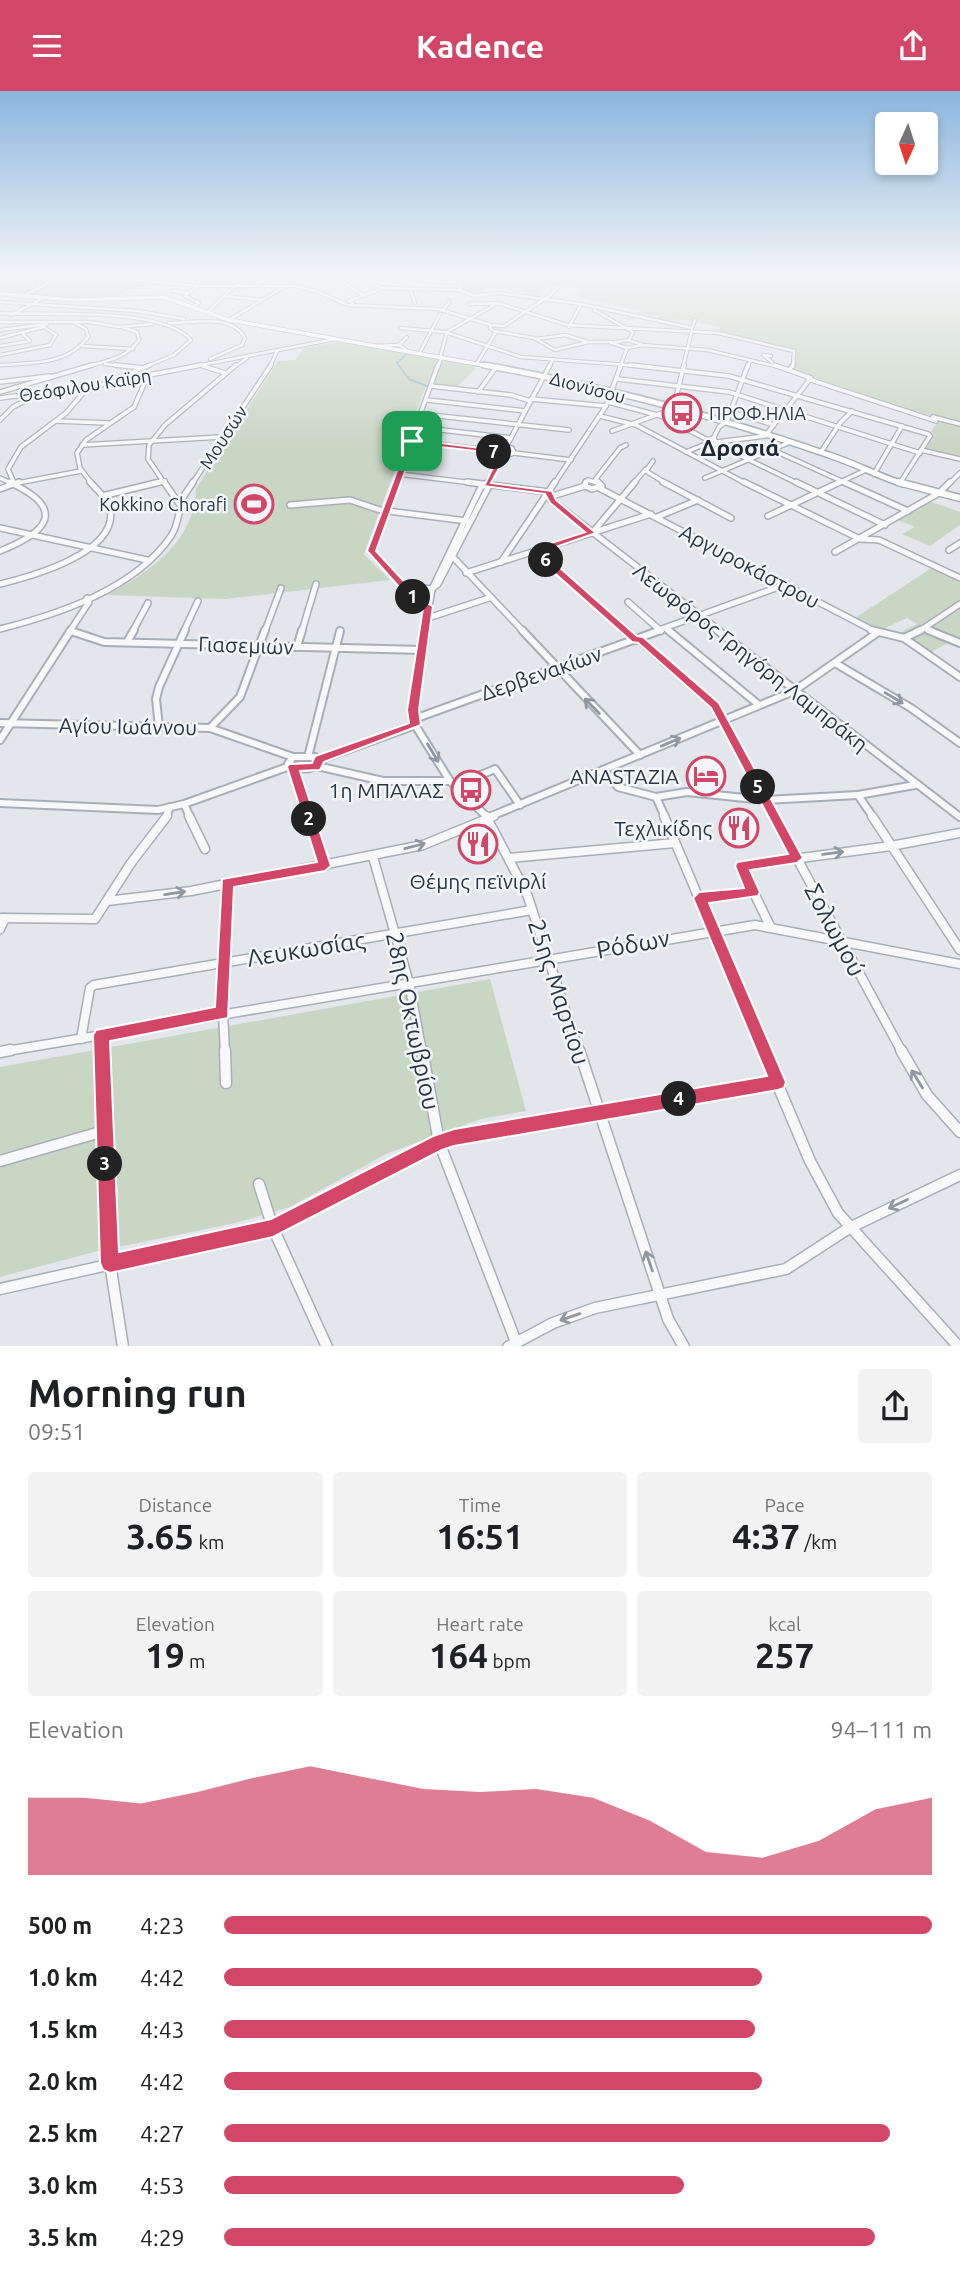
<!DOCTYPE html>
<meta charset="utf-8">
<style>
:root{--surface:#fff;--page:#f2f2f2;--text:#202124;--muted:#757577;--accent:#d24768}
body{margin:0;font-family:Ubuntu,sans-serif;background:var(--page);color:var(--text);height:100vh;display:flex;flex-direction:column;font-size:26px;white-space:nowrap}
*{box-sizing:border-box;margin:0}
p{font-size:23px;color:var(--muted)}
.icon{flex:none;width:38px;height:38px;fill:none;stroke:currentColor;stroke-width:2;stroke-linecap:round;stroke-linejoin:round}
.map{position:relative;height:1255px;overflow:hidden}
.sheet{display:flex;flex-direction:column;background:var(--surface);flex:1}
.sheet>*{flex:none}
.needle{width:46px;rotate:183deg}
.tools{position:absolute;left:875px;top:21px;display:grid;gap:14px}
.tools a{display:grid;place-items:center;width:63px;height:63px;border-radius:7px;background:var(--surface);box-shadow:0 4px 10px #0003;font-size:35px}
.pin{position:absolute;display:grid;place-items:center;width:60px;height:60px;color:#fff;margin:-30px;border-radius:14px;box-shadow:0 4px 10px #0006}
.km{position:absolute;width:35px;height:35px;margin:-18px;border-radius:50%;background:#222;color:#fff;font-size:19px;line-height:35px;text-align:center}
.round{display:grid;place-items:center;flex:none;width:74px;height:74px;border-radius:7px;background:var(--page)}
.head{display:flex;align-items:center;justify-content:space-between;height:119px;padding:0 28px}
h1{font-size:38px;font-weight:700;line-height:52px}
.figures{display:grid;grid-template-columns:repeat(3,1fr);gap:10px;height:119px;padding:7px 28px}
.figures div{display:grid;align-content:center;border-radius:7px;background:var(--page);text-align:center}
.figures b{font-size:35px;font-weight:700}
.figures small{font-size:19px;font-weight:400}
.figures p{font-size:19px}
.chart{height:196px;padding:14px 28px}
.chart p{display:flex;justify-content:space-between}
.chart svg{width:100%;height:126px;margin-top:7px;fill:var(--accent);opacity:.7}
ul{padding:0 28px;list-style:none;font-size:23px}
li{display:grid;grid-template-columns:112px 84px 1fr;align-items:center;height:52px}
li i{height:18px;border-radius:9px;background:var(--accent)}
header{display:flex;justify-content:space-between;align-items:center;height:91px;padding:0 28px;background:var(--accent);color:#fff;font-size:32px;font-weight:700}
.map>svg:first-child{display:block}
.green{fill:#cad6c4}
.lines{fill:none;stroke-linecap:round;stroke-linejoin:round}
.stream{stroke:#9eb8cc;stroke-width:2}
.minor-far5-casing{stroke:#a8aeb7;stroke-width:4.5}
.minor-far4-casing{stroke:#a8aeb7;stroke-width:6}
.minor-far3-casing{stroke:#a8aeb7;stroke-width:8}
.minor-far2-casing{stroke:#a8aeb7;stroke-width:10}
.minor-far1-casing{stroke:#a8aeb7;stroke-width:11}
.minor-casing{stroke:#a8aeb7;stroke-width:13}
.major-far2-casing{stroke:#a2adb8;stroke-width:5}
.major-far1-casing{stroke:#a2adb8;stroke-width:8}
.major-casing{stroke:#a2adb8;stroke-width:9}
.minor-far5{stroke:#f6f8fa;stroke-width:2.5}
.minor-far4{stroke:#f6f8fa;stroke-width:3.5}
.minor-far3{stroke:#f6f8fa;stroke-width:5}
.minor-far2{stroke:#f6f8fa;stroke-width:6}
.minor-far1{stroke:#f6f8fa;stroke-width:8}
.minor{stroke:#f6f8fa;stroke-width:10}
.major-far2{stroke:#fff;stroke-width:3.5}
.major-far1{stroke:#fff;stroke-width:5}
.major{stroke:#fff;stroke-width:6}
.oneway{stroke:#9097a0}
.route{fill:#d24768;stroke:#fff;stroke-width:2;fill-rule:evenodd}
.labels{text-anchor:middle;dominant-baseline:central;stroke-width:5;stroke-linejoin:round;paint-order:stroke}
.far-street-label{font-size:18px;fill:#2a3645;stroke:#f3f6f9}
.far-poi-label{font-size:18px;fill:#2a3645;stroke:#f3f6f9;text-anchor:start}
.street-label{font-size:21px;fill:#2a3645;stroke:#f3f6f9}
.poi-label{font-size:21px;fill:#2a3645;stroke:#f3f6f9;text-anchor:end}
.far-district-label{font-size:23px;font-weight:bold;fill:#1c2736;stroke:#f3f6f9}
.near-street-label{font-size:24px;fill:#2a3645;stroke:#f3f6f9}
</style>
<header><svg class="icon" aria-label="menu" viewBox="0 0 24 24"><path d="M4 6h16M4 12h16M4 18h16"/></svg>Kadence<svg class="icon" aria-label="share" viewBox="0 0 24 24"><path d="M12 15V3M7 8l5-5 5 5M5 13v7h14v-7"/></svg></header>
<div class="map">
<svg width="960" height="1256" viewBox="0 0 960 1256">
<rect width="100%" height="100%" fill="#e3e7ec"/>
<g class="green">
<path d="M0,182H114L109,185L177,193L144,195L133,197L123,201L124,204L91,208L0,202Z"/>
<path d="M367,182H960V333L897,315L794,280L796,259L719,241L720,236L674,227L666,231L655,229L661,224C649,221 638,231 625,228L642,220L578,206L574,203L580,197L547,194L535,208L522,206L526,201L484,196L482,199L487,204L475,205L461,199L462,192L396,184L387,191L375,189Z"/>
<path d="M341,251L479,274L458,295L426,294L364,463L390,489L225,508L107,504C149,482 195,450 196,398L278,270L295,269L305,256Z"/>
<path d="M939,329L960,334V367L924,358L932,346L930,342Z"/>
<path d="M929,410L960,421V434L930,455L902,443L915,436L898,429Z"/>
<path d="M933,476L960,489V550L950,551L930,562L900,542L917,533L907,527L879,540L855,527Z"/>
<path d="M490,888L526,1020L481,1028L386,1063L290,1116L235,1132L94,1161L0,1186V976Z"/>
</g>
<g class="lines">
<path class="stream" d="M407,263L397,272L409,288L429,296"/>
<defs>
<g id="minor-far5">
<path d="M64,182L198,195H295L316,200L348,214L438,218L491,234L504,235"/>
<path d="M320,182L342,190L363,204"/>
<path d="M365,182L373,187L374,194L383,197L460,199"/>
<path d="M389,182L421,189L461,192L460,199"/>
<path d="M181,189L192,182"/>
<path d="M256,192L297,182"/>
<path d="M410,198L415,212"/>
<path d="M460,199L474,205L498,202L581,213L692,237L695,229"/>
<path d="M172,200L188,202"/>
<path d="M24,205L66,182"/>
<path d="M224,205L262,209"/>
<path d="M0,211L138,220L184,228"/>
<path d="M353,212L348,210L381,198"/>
<path d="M470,213L498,212L567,234L718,242L794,260L793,276"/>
<path d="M193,216L199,212L185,205L198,195"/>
<path d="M443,219L450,210"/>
<path d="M594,219L633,241L629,249"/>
<path d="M0,222C46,225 161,215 191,249L174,264L145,276"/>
<path d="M207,222L229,200L254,182"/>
<path d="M11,224L43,207"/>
<path d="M229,229L282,197"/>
<path d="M0,231H89L119,236L152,233"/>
<path d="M169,232C194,232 231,222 245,247L242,254L210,268"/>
<path d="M491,234L490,237L494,240L534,247L555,259L588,251"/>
<path d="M504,235L549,205L559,195"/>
<path d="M569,236L581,213"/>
<path d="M400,237L445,241L521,266L653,276"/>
<path d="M0,239L47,233"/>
<path d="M0,247L43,236"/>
<path d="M536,248L565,244L588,251H612"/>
<path d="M629,249L642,254L627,257L611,252Z"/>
<path d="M399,254L407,246"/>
<path d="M642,254L707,259L779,276"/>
<path d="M0,255L30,250L23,243"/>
<path d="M82,255L133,258"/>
<path d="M375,255L399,254L409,261"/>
<path d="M419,263L440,223"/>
<path d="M0,264L50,254L56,244L41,234"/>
<path d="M771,265L763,264L772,271"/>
<path d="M440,267L447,241L496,213"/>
<path d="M477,272L496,241"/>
<path d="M105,273L132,276"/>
<path d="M0,274C31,272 68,274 88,246L86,238L75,232"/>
<path d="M203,275L206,276"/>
<path d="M86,276C106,270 127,267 139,249L137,241L124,237"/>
<path d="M191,276L335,248"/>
<path d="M234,276L247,267"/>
<path d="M270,276L277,260"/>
<path d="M438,276L441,267"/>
<path d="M549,276L553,268"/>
<path d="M620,276L627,257"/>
<path d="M683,276L692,239"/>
<path d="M748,276L750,270"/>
</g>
<g id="minor-far4">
<path d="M115,274L143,277"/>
<path d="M630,274L729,285L928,343L930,345L900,392"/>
<path d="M203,275L225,282"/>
<path d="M789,279L793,274"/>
<path d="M618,288L729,301L920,362"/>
<path d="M808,288L936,330"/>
<path d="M0,291L50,285"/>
<path d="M113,291L201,274"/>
<path d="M431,295L511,304L530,310"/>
<path d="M0,301L92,274"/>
<path d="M478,301L497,275"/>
<path d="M0,307L92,295"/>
<path d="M531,308L606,315"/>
<path d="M427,309L525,320"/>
<path d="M608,311L661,325L708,349"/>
<path d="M731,321L774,334"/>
<path d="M421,323L569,339"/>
<path d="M600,325L636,334L747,393"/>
<path d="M933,326L960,333"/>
<path d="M0,329L13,316L32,306"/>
<path d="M56,330L108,332"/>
<path d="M416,336L511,347"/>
<path d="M612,340L673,318L684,274"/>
<circle cx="712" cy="351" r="3.5"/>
<path d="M713,348L719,336L727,330L748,274"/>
<path d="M412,350L494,360"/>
<path d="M717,351L765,345L811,287L774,274"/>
<path d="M716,353L799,393"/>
<path d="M82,354L221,346"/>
<path d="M503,356L512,357L514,362L505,365L494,362Z"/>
<path d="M506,356L550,274"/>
<path d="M773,359L848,393"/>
<path d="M921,359L960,368"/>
<path d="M686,361L708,352"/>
<path d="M821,361L840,332L852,320"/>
<path d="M514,362L571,369"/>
<path d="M653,370L646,380L667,393"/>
<path d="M399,383L481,393"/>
<path d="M874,383L902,335"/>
<path d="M0,387L13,393"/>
<path d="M705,387L788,352"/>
<path d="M595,389L620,357L626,354"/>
<path d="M14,392L8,378L21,356L66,322L84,301L150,274"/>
<path d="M12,393L81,380"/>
<path d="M92,393L80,377L77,362L86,349L134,316L148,284"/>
<path d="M153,393L165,390"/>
<path d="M165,393L148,368L149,354L165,334L236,274"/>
<path d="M192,393L271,274"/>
<path d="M395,393L438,274"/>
<path d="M487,393L502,365"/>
<path d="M554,393L606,315L621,274"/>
<path d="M584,393L588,389L600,393"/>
<path d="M633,393L646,378"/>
<path d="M836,393L866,379"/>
<path d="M949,393L960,382"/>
</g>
<g id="minor-far3">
<path d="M164,391L180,414"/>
<path d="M396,391L371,460L419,512L428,515"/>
<path d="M467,391L549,401L551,409L720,540"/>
<path d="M586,391L585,395L592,398L602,395L598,391"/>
<path d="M663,391L731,427"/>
<path d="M744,391L860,448L879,449L960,487"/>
<path d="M796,391L885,434"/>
<path d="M844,391L908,420"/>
<path d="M486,394L488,391"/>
<path d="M486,394L488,397L438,493L432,498L481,396Z"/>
<path d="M599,397L874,540"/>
<path d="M0,398L19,391"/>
<path d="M102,405L160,391"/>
<path d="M549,406L585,395"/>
<path d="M290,414L350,409L380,419L467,430"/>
<path d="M768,425L840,391"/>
<path d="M657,426L698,409"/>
<path d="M0,437L147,469"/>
<path d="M592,442L635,391"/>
<path d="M949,459L960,452"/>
<path d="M0,460C48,441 68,418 9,391"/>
<path d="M536,460L626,540"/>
<path d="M835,461L939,402L950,391"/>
<path d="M451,464L523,540"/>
<path d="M501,471L555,391"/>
<path d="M466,482L651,423"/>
<path d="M0,493C29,486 120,462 110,417C107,407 97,399 90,391"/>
<path d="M403,495L432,498"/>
<path d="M628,511L661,540"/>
<path d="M428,527L489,507"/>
<path d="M0,538C59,523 135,498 171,445C179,433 178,422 182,409C184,403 190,397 193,391"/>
<path d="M667,538L670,540"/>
<path d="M70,540L89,511L87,507"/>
<path d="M133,540L148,512"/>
<path d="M184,540L198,510"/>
<path d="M265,540L281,497"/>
<path d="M302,540L316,493"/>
<path d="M425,540L432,498"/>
<path d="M656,540L787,493"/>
<path d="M917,540L924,537"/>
<path d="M932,540L924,537L960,513"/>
</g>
<g id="minor-far2">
<path d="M426,539L413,619L415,634L450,690"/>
<path d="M522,539L640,664"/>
<path d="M624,539L636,549"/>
<path d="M668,539L759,614"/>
<path d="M717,539L960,726"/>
<path d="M871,539L904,547L960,586"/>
<path d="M928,539L960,552"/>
<path d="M71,540L104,551L423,559"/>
<path d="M904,547L921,539"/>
<path d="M639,548L715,615L775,726"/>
<path d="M127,551L134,539"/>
<path d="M297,556L302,539"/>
<path d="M835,572L911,617L960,652"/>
<path d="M414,628L661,539"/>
<path d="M0,632L210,637L293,666"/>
<path d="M159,636L156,608L159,596L185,539"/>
<path d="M210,637L240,606L265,539"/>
<path d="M0,649L71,539"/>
<path d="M293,666H315L319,672C310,680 298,678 288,673Z"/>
<path d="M308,666L340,540"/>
<path d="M319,669L415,634"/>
<path d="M317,675L383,690H450L487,726"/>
<path d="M293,676L309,726"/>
<path d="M603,679L618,696L656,706L687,701L765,709L858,704L915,694"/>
<path d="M455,695L495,678L520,714"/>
<path d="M858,704L873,726"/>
<path d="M656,706L665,726"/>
<path d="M0,712L158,719L184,713L290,675"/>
<path d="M184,713L190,726"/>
<path d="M166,726L170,716"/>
<path d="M489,726L794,600L877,542"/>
</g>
<g id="minor-far1">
<path d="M189,725L205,758"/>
<path d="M309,725L325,775"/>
<path d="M486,725L527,803L579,961"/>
<path d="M664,725L764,961"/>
<path d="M774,725L902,961"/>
<path d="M872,725L960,859"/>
<path d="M373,766L409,892L422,961"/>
<path d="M509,767L675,752"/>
<path d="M700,807L753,801"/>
<path d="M107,810L191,800L423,754L494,725"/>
<path d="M0,827L95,828L131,772L167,725"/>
<path d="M770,835L741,775L891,755L960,742"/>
<path d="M0,838L5,827"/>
<path d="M101,944L102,961"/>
<path d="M81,948L90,897L94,894L532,819"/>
<path d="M1,961L755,834L960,873"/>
<path d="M225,961L223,922L227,792"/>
</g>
<g id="minor">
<path d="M102,959L110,1172L123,1256"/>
<path d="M225,959L226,992"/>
<path d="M422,959L439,1051L516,1251"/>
<path d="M579,959L668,1228L684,1256"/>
<path d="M763,959L810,1070L838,1122L959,1256"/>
<path d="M901,959L927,1004L960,1041"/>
<path d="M0,961L11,959"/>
<path d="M0,1070L104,1040"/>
<path d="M259,1093L273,1137L327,1256"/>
<path d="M0,1198L273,1137L439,1051L454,1047L778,991"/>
<path d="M508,1256L553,1232L595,1217L786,1178L849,1137L960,1084"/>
</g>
<path id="major-far2" d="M0,203L74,209L164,206L229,229L494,276"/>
<path id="major-far1" d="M484,274C601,295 717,325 829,364C854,372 878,385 903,393"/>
<path id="major" d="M898,391L960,407"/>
</defs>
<use href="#minor-far5" class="minor-far5-casing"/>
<use href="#minor-far4" class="minor-far4-casing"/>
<use href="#minor-far3" class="minor-far3-casing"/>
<use href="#minor-far2" class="minor-far2-casing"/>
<use href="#minor-far1" class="minor-far1-casing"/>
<use href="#minor" class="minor-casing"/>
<use href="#major-far2" class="major-far2-casing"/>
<use href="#major-far1" class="major-far1-casing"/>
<use href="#major" class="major-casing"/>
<use href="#minor-far5" class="minor-far5"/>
<use href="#minor-far4" class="minor-far4"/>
<use href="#minor-far3" class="minor-far3"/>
<use href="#minor-far2" class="minor-far2"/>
<use href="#minor-far1" class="minor-far1"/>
<use href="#minor" class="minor"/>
<use href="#major-far2" class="major-far2"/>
<use href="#major-far1" class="major-far1"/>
<use href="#major" class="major"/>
</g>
<defs><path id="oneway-shaft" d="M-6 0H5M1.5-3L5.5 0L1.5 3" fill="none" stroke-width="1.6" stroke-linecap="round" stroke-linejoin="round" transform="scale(1.75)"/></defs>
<g class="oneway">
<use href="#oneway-shaft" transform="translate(894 607) rotate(31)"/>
<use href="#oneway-shaft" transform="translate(592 615) rotate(-134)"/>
<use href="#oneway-shaft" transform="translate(671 651) rotate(-23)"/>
<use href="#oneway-shaft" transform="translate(433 662) rotate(59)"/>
<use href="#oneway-shaft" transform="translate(415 755) rotate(-15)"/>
<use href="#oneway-shaft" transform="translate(833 762) rotate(-7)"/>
<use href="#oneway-shaft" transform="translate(175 802) rotate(-9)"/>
<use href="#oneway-shaft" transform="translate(917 988) rotate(-122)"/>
<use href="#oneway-shaft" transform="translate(898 1113) rotate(155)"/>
<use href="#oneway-shaft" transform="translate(649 1170) rotate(-109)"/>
<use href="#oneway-shaft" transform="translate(570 1226) rotate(161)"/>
</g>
<linearGradient id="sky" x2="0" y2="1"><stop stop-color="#8ab6dd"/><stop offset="0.51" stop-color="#f2f4f6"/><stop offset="1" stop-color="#f2f4f6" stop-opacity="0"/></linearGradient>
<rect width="960" height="358" fill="url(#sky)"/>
<path class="route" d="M409,348L497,359L506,365L491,392L552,400L556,409L596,442L542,461L637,545L643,546L719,612L803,767L797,772L750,779L760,801L758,805L709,812L786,991L784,997L778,999L454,1055L442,1059L273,1146L110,1182L103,1179L100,1172L93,944L96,939L215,916L222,788L317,771L287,676L289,673L312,672L315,665L409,632L407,619L423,517L415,514L367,460ZM415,353L492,362L498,366L484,395L545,403L550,412L585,441L532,458V462L632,551L638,552L711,617L788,763L737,771L735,775L744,797L699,801L693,807L767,985L454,1038L433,1045L271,1128L119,1161L110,950L228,927L234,796L325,780L331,775L300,680L320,679L324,671L421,634L419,619L433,515L422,510L376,460Z"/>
<defs>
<symbol id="bus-ring" viewBox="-11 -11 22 22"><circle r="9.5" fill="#f3f6f9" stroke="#d24768" stroke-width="1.5"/><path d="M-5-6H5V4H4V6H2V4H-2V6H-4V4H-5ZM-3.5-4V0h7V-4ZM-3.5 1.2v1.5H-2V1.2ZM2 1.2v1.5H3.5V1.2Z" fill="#d24768"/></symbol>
<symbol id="stadium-ring" viewBox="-11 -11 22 22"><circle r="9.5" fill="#f3f6f9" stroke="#d24768" stroke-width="1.5"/><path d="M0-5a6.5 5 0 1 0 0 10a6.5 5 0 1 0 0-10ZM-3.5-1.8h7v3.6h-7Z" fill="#d24768"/></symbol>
<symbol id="hotel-ring" viewBox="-11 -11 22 22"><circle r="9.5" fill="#f3f6f9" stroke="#d24768" stroke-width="1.5"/><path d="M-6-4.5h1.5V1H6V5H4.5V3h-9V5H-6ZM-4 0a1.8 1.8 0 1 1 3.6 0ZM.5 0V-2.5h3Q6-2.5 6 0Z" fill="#d24768"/></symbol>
<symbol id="restaurant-ring" viewBox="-11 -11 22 22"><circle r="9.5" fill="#f3f6f9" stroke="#d24768" stroke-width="1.5"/><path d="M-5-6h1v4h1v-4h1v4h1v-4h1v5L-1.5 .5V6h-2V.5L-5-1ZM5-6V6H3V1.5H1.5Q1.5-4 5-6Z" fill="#d24768"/></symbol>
</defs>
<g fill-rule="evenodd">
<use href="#bus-ring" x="660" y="300" width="44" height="44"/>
<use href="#stadium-ring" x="232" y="391" width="44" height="44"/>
<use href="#hotel-ring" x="684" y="663" width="44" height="44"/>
<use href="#bus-ring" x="449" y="677" width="44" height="44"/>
<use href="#restaurant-ring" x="717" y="715" width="44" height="44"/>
<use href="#restaurant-ring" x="456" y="731" width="44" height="44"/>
</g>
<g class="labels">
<g class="far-street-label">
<text transform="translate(85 294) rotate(-9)">Θεόφιλου Καϊρη</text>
<text transform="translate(588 296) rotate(15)">Διονύσου</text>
<text transform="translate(223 346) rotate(-57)">Μουσών</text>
</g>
<g class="far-poi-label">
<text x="709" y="322">ΠΡΟΦ.ΗΛΙΑ</text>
<text x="227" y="413" text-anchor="end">Kokkino Chorafi</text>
</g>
<g class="street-label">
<text transform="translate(750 475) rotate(28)">Αργυροκάστρου</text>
<text transform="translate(246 554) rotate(2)">Γιασεμιών</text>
<text transform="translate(751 566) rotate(38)">Λεωφόρος Γρηγόρη Λαμπράκη</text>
<text transform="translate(541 582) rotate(-19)">Δερβενακίων</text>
<text transform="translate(128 635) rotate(1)">Αγίου Ιωάννου</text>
</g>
<g class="poi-label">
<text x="679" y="685">ANASTAZIA</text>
<text x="444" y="699">1η ΜΠΑΛΑΣ</text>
<text x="712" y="737">Τεχλικίδης</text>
<text x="478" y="790" text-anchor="middle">Θέμης πεϊνιρλί</text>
</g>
<g class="far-district-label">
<text x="740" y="356">Δροσιά</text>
</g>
<g class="near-street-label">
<text transform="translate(835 839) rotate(62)">Σολωμού</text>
<text transform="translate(633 853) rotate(-10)">Ρόδων</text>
<text transform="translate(306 858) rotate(-9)">Λευκωσίας</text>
<text transform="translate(559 901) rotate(72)">25ης Μαρτίου</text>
<text transform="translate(413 930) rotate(78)">28ης Οκτωβρίου</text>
</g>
</g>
</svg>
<div class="tools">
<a><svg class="needle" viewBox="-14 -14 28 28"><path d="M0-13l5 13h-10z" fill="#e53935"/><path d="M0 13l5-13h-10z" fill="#757577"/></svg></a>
</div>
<div class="pin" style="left:412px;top:350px;background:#1e9e55"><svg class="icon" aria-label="arrive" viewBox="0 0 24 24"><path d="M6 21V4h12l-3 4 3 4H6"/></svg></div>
<b class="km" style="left:413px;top:506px">1</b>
<b class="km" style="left:309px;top:728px">2</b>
<b class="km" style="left:105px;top:1073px">3</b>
<b class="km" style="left:679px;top:1008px">4</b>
<b class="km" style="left:758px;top:696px">5</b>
<b class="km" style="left:546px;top:469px">6</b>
<b class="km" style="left:494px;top:361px">7</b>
</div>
<section class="sheet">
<div class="head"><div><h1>Morning run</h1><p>09:51</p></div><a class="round"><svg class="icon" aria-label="share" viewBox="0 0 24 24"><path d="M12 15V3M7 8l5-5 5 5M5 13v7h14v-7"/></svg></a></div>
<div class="figures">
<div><p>Distance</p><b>3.65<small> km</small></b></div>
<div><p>Time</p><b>16:51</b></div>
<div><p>Pace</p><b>4:37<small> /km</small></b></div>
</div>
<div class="figures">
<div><p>Elevation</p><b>19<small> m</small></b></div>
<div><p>Heart rate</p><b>164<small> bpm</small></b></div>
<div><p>kcal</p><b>257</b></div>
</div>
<div class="chart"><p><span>Elevation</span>94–111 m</p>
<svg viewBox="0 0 160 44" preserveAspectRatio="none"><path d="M0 44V17L10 17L20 19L30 15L40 10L50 6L60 10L70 14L80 15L90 14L100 17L110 25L120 36L130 38L140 32L150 21L160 17V44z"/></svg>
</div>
<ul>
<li><b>500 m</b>4:23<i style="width:100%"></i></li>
<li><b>1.0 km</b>4:42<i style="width:76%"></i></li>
<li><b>1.5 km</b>4:43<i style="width:75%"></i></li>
<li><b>2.0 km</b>4:42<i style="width:76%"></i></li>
<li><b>2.5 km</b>4:27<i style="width:94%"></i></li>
<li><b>3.0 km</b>4:53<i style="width:65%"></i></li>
<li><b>3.5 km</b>4:29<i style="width:92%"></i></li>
</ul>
</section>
